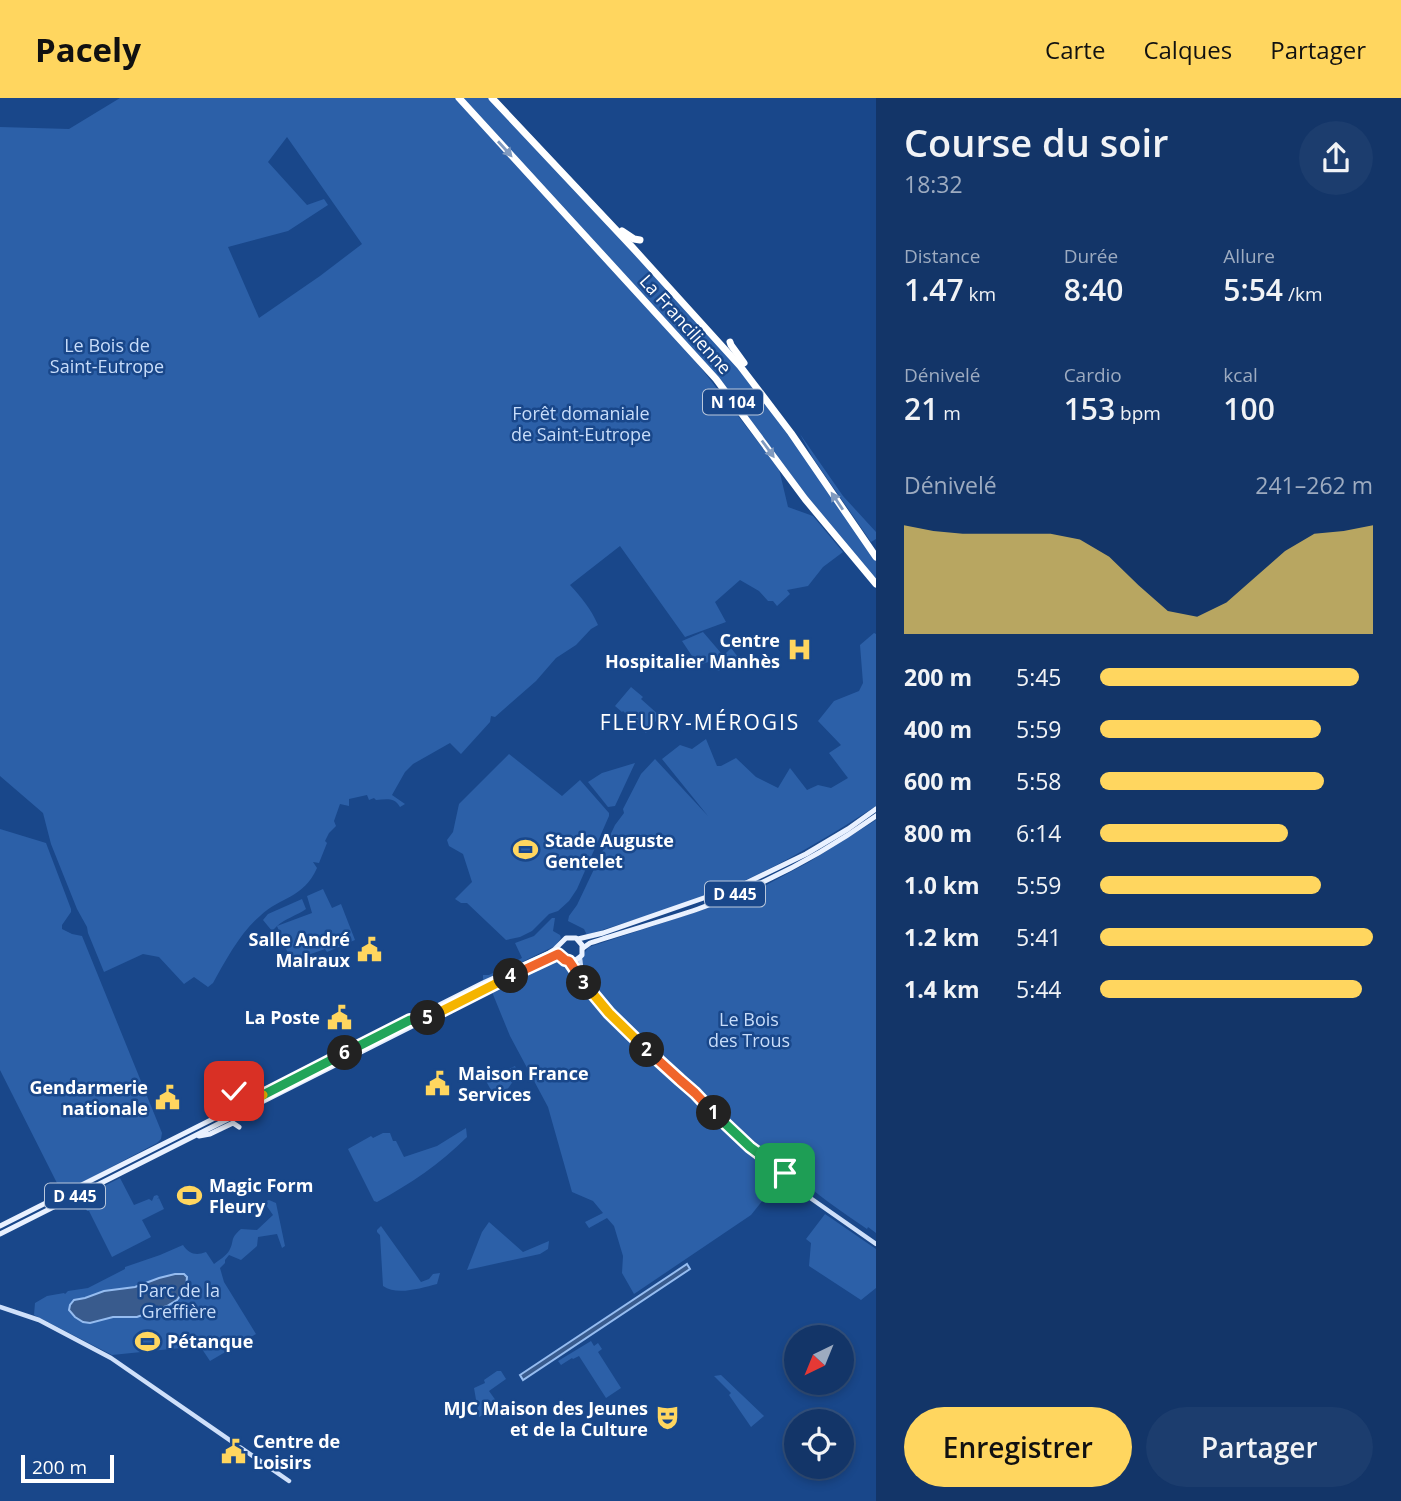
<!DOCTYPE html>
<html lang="fr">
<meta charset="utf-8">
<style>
:root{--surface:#133568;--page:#1c3d6e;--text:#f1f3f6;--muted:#9dabc0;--line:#32507c;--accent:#ffd65f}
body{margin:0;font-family:"Open Sans",sans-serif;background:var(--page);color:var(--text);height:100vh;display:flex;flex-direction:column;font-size:26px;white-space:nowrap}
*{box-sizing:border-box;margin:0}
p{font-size:23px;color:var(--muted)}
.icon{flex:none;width:38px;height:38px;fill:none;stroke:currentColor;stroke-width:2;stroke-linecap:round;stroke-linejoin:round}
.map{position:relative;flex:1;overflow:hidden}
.details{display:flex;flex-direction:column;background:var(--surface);width:525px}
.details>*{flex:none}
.needle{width:46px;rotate:223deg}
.buttons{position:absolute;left:784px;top:1227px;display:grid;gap:14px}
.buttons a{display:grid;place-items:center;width:70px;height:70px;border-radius:50%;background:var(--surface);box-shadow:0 4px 10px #0003,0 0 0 2px var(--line);font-size:35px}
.scale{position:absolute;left:21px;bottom:18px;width:93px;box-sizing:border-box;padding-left:7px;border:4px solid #fff;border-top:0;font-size:19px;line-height:24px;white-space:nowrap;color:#fff;-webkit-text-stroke:5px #19478a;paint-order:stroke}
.pin{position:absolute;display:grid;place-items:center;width:60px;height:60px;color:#fff;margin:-30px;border-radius:14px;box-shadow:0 4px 10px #0006}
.km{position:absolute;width:35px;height:35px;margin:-18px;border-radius:50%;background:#222;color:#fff;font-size:19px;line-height:35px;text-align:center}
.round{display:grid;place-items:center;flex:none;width:74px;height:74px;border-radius:37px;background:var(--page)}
.overview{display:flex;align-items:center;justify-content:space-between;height:119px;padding:0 28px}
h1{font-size:38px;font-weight:600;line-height:52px}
.figures{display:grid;grid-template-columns:repeat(3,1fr);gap:10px;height:119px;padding:7px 28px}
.figures div{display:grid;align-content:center}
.figures b{font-size:30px;font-weight:600}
.figures small{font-size:19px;font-weight:400}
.figures p{font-size:19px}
.chart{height:196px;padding:14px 28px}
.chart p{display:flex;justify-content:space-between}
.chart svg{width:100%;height:126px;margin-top:7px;fill:var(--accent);opacity:.7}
.action{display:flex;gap:14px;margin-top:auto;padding:14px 28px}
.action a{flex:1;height:80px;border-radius:42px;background:var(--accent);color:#111;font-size:28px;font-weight:600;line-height:80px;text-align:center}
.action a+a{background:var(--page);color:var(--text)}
ul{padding:0 28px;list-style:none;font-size:23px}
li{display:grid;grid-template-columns:112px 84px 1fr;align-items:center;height:52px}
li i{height:18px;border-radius:9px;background:var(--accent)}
header{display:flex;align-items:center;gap:42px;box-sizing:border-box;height:98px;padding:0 35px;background:var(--accent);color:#111}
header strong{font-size:33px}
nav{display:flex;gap:38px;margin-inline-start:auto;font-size:24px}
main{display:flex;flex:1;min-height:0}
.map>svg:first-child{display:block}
.green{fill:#2c60a8;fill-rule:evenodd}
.water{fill:#395b8d;stroke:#95bcf0;stroke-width:2}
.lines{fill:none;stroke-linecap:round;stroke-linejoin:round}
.secondary{stroke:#cfe0fa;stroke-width:4.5}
.primary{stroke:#e9f1ff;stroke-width:5}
.highway{stroke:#fff;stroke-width:7}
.oneway{fill:#809abf}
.split-1-casing{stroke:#fff;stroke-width:14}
.split-2-casing{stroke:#fff;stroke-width:14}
.split-3-casing{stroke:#fff;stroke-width:14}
.split-4-casing{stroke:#fff;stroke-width:14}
.split-5-casing{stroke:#fff;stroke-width:14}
.split-6-casing{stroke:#fff;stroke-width:14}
.split-7-casing{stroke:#fff;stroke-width:14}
.split-8-casing{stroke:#fff;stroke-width:14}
.split-1{stroke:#22a559;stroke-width:9}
.split-2{stroke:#f0652b;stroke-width:9}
.split-3{stroke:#f5b400;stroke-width:9}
.split-4{stroke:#f0652b;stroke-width:9}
.split-5{stroke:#f5b400;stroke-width:9}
.split-6{stroke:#22a559;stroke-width:9}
.split-7{stroke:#22a559;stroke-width:9}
.split-8{stroke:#f5b400;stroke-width:9}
.labels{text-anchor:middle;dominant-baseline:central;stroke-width:5;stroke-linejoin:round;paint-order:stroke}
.shield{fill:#19478a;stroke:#bac8dc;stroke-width:2}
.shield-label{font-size:16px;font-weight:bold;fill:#fff}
.street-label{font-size:18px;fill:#fff;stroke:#19478a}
.park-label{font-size:18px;fill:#c8ddfa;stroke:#19478a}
.poi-label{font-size:18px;font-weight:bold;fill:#fff;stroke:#19478a;text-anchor:end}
.quarter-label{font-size:21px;letter-spacing:2px;fill:#fff;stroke:#19478a}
</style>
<header>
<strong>Pacely</strong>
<nav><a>Carte</a><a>Calques</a><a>Partager</a></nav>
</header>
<main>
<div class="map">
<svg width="876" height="1403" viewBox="0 0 876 1403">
<rect width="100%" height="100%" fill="#19478a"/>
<g class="green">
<path d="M120,0H457L688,253L779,371L788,409L813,418L843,454L823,469L808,488L787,492L790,496L777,508L773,503H768L759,493L740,482L715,504L726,524L685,539L620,448L570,487C582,500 591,511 598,527L591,531L576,547L556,560L536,583L495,619L491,618L490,624L461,656L450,645L413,666L405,674L392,697L405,706L400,709C395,699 386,701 376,702L374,700L369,702L367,697L349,701V708L340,706L334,723L336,728L329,735L325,743L327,745L319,765L313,764L317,770C303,801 281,798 260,818C240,835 226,862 213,885L208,889L194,879L184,886L159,859L143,856L104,874L88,835L87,829L77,811L51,746L43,715L0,678V29L69,31ZM287,39L362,146L320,178L259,220L228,149L288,133L328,107L324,101L307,107L268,64Z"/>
<path d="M461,0H490L725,253L786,332L876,462V483L813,408L716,278Z"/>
<path d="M800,336L843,398L876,434V441L871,444L813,360Z"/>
<path d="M703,534L721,555H726L731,550L741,563L718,573L712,563L698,567L682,543Z"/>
<path d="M874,535L876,536V708C825,741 777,770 720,793C678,810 631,822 587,837L584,831L568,823L569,818L577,807L615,727L624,715L623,711L641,676L655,661L708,718L662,661L680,647L692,651L706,641L717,668H721L736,660L756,679L778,690L790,670L807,692L818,687L831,690L848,680L829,655L841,647L818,623L834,603L859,593L863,585L860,547Z"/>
<path d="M631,589L643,599L641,601L660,618L646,635L623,613L622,614L615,608Z"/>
<path d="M509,656L562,698L580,682L609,715V718L577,791L569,803L558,813L549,816L532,833L520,839L506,842L467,805H461L455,801L472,784L463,756L449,748L447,742L453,734L459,706Z"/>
<path d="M635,665L615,708L608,709L588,684L602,675Z"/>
<path d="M876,722V1135L868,1129L867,1131C842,1114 815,1096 794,1075L796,1071L779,1065L767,1057L761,1063L774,1075L776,1080L775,1087L751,1117L634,1196L622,1175L623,1158L614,1128L607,1120L589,1130L585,1124L603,1115L593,1103L572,1094L548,1009L510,938L492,894L557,861L568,866L585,889L588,886C583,874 578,860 589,849L748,797L751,793L757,792L809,764Z"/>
<path d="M0,731L46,745L71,811V814L62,827V831L72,836L82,838L162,1035L161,1041L157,1045L62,1095L0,972Z"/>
<path d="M323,791L332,810L341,806L355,842L327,854L325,851L291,863L277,828L272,833L263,822L268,816L302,801L306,811C296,818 286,820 277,828L312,815L307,798Z"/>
<path d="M552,820H555L553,833L560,837L561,840L555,848L485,882H483V877H489L522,860L515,845L534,838Z"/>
<path d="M515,968L518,976L498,1005L486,983Z"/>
<path d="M466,1030L467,1039C440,1066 410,1086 377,1104L374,1103L348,1051L371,1038L373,1040L383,1035H390L393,1043H396L404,1059L437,1048Z"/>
<path d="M120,1080L134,1107L149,1101L152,1103L154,1098L157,1097L159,1099L157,1101L159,1100L164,1111L142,1122L151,1139L112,1159L89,1113H87L80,1100Z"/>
<path d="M269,1102L276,1105L285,1148L282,1150L277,1136L258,1139L257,1148L241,1162L229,1157L225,1162V1165L220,1170L224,1184L256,1236L210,1263L200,1248L112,1257L34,1217L35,1205L47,1198L64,1195L65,1196L68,1193L88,1190L125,1171V1169L160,1157L183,1147C189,1156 196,1158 206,1154L214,1166C219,1162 226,1158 229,1153C235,1143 229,1141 241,1131L257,1132L273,1117L264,1104Z"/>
<path d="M825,1116L876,1151V1190L861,1202L809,1168L811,1145L806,1141Z"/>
<path d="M489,1124L523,1154L549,1143L548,1151L540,1156L467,1172L482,1134Z"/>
<path d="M381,1128L421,1184L429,1181L433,1176L440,1175L437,1186C421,1190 397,1198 383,1188L380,1137L377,1134V1132Z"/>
<path d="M591,1243L594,1248L598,1245L602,1251L598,1254L621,1290L606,1300L579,1258L573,1261L572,1260L561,1267L558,1263Z"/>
<path d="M497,1273H501L506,1281L489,1293L499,1307L479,1319L474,1290L485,1285L484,1282Z"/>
<path d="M721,1277L764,1318L751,1329L729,1297L731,1295L714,1278Z"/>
</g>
<g class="water">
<path d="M687,1166L690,1171L523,1282L520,1277Z"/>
<path d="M175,1176H184L187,1179L186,1190L177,1202L167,1208L137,1219H113L90,1225L83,1224L75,1219L69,1212L70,1207L74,1202L85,1200L104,1193L135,1189L159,1180Z"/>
</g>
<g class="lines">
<g class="secondary">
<path d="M580,860L582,878"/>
<path d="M569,863L586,888L609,915L679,982L695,995L709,1011"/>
<path d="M686,990L700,1004"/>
<path d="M710,1011C729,1030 765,1069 790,1076L792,1082L807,1098"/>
<path d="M773,1069L779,1076L782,1086L796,1090L876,1146"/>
<path d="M0,1209L39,1222L111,1260L289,1383"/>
</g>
<g class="primary">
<path d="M578,841L603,835L744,786L806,756L848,731L876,711"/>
<path d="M583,850L590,845C626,833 663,823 698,811C762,788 821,757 876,718"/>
<path d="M229,986C236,997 243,1000 256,999"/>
<path d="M199,1038L210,1036L233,1025L239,1029"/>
<path d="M0,1128L483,885L549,855L554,852L566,840H576L582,847V857C575,865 565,865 559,856"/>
<path d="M0,1136L462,903L484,891L553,857L559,856"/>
</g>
<g class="highway">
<path d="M459,0L716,281L805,401L876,486"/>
<path d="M492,0L633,150L740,268L791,335L876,459"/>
<path d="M622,133L634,141L640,142"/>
<path d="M730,244L731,247L744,265"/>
</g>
</g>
<defs><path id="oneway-solid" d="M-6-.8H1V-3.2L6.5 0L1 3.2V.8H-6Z" transform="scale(1.75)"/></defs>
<g class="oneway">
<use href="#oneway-solid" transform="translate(505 51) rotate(48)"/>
<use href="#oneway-solid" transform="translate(768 351) rotate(54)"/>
<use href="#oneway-solid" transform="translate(837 403) rotate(-124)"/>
</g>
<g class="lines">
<defs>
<path id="split-1" d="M714,1015L750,1049L785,1075"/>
<path id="split-2" d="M647,952L680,982L695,995L714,1015"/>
<path id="split-3" d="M584,885L609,915L647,952"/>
<path id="split-4" d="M511,878L558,856L565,862L569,863L584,885"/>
<path id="split-5" d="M428,920L511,878"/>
<path id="split-6" d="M345,955L410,922L414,923L418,921L422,923L428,920"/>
<path id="split-7" d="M263,997L345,955"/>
<path id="split-8" d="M234,993C243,1000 252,1000 263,997"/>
</defs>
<use href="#split-1" class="split-1-casing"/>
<use href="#split-2" class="split-2-casing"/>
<use href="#split-3" class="split-3-casing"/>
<use href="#split-4" class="split-4-casing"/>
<use href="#split-5" class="split-5-casing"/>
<use href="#split-6" class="split-6-casing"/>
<use href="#split-7" class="split-7-casing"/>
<use href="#split-8" class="split-8-casing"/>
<use href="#split-1" class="split-1"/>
<use href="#split-2" class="split-2"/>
<use href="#split-3" class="split-3"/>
<use href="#split-4" class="split-4"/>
<use href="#split-5" class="split-5"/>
<use href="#split-6" class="split-6"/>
<use href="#split-7" class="split-7"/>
<use href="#split-8" class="split-8"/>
</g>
<defs>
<symbol id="hospital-bare" viewBox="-9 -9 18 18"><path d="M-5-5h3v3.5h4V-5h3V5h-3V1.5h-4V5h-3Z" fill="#ffd65f" stroke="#19478a" stroke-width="2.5" paint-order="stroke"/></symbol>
<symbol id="stadium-bare" viewBox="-9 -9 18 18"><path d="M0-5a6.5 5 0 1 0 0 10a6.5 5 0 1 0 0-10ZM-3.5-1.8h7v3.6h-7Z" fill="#ffd65f" stroke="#19478a" stroke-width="2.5" paint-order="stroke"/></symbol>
<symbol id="civic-bare" viewBox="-9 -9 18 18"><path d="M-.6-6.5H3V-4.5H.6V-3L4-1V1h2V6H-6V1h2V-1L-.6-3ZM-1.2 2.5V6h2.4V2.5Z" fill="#ffd65f" stroke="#19478a" stroke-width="2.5" paint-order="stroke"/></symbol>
<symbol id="theatre-bare" viewBox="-9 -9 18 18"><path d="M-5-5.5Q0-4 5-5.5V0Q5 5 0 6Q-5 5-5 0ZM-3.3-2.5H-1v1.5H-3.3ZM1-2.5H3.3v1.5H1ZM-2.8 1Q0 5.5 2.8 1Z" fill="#ffd65f" stroke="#19478a" stroke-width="2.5" paint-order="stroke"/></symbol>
</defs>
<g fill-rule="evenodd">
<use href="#hospital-bare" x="782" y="534" width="35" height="35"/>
<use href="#stadium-bare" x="508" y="734" width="35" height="35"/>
<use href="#civic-bare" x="352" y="834" width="35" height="35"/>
<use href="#civic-bare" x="322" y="902" width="35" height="35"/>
<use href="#civic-bare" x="420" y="968" width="35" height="35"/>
<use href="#civic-bare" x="150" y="982" width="35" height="35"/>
<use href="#stadium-bare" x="172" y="1080" width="35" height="35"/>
<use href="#stadium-bare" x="130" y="1226" width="35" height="35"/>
<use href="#theatre-bare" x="650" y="1302" width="35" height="35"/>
<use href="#civic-bare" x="216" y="1336" width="35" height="35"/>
</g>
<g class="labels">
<g class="shield">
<rect x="703" y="291.5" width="60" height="25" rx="5"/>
<rect x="705" y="783.5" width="60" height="25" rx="5"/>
<rect x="45" y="1085.5" width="60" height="25" rx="5"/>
</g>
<g class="shield-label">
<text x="733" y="304">N 104</text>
<text x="735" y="796">D 445</text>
<text x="75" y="1098">D 445</text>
</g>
<g class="street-label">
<text transform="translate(686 226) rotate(48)">La Francilienne</text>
</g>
<g class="park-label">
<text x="107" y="247">Le Bois de<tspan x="107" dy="21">Saint-Eutrope</tspan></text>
<text x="581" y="315">Forêt domaniale<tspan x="581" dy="21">de Saint-Eutrope</tspan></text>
<text x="749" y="921">Le Bois<tspan x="749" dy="21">des Trous</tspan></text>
<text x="179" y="1192">Parc de la<tspan x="179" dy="21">Greffière</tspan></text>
</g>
<g class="poi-label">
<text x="780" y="542">Centre<tspan x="780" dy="21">Hospitalier Manhès</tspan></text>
<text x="545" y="742" text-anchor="start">Stade Auguste<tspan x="545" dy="21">Gentelet</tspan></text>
<text x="350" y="841">Salle André<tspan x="350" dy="21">Malraux</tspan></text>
<text x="320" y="919">La Poste</text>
<text x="458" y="975" text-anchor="start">Maison France<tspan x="458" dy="21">Services</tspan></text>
<text x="148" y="989">Gendarmerie<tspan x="148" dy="21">nationale</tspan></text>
<text x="209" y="1087" text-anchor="start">Magic Form<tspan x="209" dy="21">Fleury</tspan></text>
<text x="167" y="1243" text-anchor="start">Pétanque</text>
<text x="648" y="1310">MJC Maison des Jeunes<tspan x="648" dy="21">et de la Culture</tspan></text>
<text x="253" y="1343" text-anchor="start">Centre de<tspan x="253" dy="21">Loisirs</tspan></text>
</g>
<g class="quarter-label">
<text x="700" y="624">FLEURY-MÉROGIS</text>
</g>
</g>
</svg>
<div class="buttons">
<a><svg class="needle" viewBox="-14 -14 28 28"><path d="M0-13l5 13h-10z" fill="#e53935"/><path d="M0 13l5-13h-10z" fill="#9dabc0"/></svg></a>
<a><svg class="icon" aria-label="locate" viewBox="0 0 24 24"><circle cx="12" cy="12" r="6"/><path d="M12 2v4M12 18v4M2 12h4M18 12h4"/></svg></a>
</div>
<div class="scale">200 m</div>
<div class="pin" style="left:785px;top:1075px;background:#1e9e55"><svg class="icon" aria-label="arrive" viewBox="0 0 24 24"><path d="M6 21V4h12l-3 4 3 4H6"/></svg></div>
<div class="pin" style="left:234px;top:993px;background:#d93025"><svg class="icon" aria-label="check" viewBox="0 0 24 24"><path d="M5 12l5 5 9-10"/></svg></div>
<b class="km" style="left:714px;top:1015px">1</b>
<b class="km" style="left:647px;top:952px">2</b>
<b class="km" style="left:584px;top:885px">3</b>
<b class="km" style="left:511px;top:878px">4</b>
<b class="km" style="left:428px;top:920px">5</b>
<b class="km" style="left:345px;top:955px">6</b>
</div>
<section class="details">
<div class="overview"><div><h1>Course du soir</h1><p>18:32</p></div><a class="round"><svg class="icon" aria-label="share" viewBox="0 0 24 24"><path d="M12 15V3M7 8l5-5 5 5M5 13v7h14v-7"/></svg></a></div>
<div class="figures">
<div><p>Distance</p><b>1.47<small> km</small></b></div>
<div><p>Durée</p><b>8:40</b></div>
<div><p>Allure</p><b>5:54<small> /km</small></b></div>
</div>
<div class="figures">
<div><p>Dénivelé</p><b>21<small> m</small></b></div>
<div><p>Cardio</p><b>153<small> bpm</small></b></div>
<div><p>kcal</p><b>100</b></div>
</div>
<div class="chart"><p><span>Dénivelé</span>241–262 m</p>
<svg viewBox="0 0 160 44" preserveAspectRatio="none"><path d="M0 44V6L10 8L20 9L30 9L40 9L50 9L60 11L70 17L80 27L90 36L100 38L110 33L120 24L130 15L140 9L150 8L160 6V44z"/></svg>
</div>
<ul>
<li><b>200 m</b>5:45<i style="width:95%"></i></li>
<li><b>400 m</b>5:59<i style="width:81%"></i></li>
<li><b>600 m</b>5:58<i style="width:82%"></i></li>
<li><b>800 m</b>6:14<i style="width:69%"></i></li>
<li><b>1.0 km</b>5:59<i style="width:81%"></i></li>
<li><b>1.2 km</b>5:41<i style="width:100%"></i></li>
<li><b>1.4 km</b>5:44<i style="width:96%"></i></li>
</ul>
<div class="action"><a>Enregistrer</a><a>Partager</a></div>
</section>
</main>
